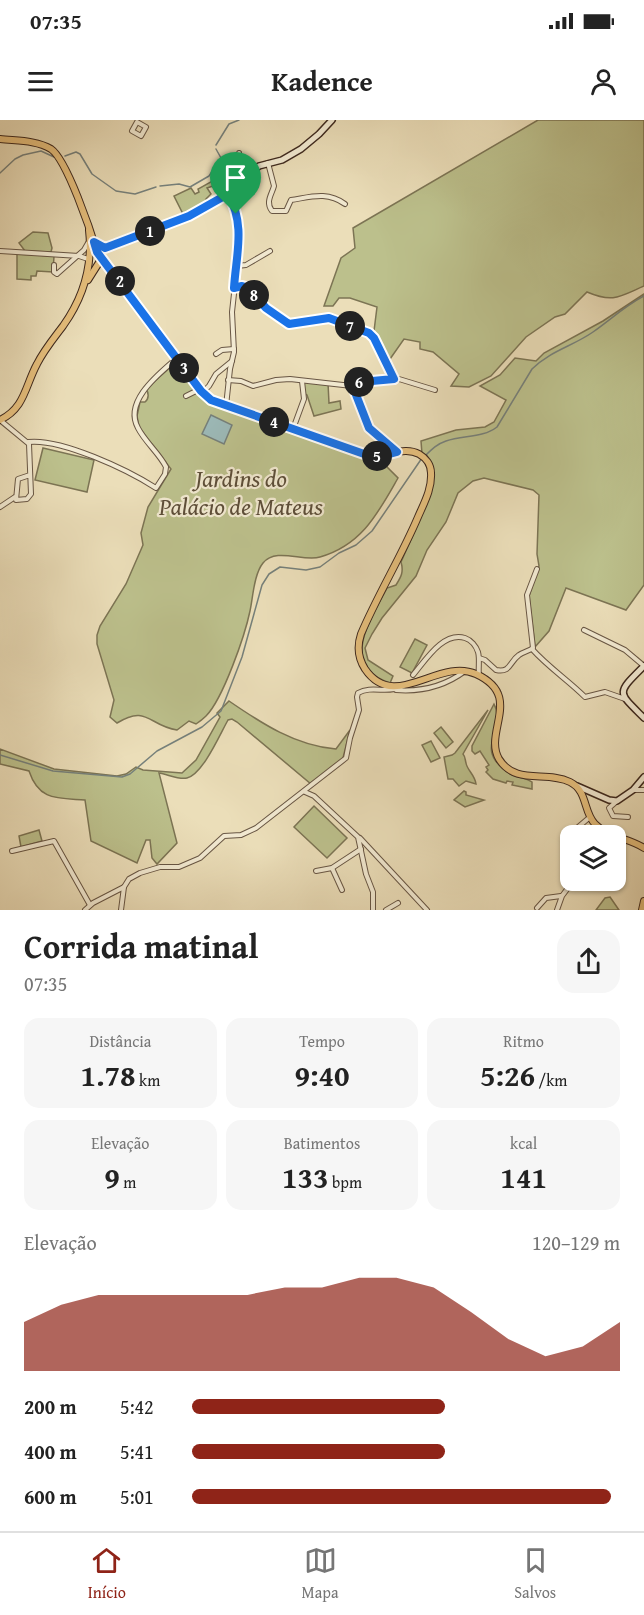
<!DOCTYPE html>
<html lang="pt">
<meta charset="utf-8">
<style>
:root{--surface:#fff;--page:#f6f6f6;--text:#222;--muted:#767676;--line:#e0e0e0;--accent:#8f2418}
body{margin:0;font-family:"Gentium Book Plus",serif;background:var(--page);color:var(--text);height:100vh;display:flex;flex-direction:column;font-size:22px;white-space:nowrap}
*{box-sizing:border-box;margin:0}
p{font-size:20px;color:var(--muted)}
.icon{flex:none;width:33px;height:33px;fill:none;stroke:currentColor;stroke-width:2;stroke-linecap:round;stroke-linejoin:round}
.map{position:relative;height:790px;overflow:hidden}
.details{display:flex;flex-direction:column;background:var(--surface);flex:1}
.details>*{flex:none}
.buttons{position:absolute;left:560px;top:705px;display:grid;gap:12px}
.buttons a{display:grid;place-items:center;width:66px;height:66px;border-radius:12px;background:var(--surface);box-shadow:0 2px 4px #0004;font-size:30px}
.pin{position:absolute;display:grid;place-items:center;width:51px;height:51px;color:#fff;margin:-62px -26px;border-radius:50% 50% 50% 0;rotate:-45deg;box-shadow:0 0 6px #0007}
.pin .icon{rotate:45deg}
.km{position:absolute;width:30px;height:30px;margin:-15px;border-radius:50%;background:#222;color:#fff;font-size:16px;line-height:30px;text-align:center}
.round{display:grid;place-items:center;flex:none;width:63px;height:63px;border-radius:18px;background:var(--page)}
.head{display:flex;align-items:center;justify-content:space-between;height:102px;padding:0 24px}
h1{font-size:33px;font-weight:700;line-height:45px}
.metrics{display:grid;grid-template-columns:repeat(3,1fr);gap:9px;height:102px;padding:6px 24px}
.metrics div{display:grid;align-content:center;border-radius:15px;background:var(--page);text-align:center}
.metrics b{font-size:30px;font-weight:700}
.metrics small{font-size:16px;font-weight:400}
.metrics p{font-size:16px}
.chart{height:168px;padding:12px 24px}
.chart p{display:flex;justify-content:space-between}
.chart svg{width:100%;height:108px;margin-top:6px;fill:var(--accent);opacity:.7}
ul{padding:0 24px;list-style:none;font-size:20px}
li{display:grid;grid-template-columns:96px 72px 1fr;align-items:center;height:45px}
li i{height:15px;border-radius:8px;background:var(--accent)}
.status{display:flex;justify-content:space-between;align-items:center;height:42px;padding:0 30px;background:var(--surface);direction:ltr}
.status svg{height:16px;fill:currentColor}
header{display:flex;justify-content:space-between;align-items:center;height:78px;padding:0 24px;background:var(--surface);font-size:27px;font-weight:700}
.tabs{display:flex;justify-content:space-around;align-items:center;height:84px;border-top:2px solid var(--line);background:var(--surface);font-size:16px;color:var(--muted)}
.tabs a{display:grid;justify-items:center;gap:3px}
.tabs .selected{color:var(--accent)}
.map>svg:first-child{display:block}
.green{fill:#bcc08c;stroke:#7c7454;stroke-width:1.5}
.water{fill:#9cbab9;stroke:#76807b;stroke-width:1.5}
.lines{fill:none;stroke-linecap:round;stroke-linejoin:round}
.stream{stroke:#76807b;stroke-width:1.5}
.street-casing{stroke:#685644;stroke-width:6}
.secondary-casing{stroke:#3d281d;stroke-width:8}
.primary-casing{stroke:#3d281d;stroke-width:8}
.street{stroke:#f2ead2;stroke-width:4}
.secondary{stroke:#f2ead2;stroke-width:5}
.primary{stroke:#e6bf7c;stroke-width:6}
.route-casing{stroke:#fff;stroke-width:12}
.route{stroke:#1a73e8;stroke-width:8}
.labels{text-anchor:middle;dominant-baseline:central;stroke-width:4.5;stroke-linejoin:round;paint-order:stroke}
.park-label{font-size:24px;font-style:italic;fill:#5d4e39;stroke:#f2ead2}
</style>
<div class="status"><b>07:35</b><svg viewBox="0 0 49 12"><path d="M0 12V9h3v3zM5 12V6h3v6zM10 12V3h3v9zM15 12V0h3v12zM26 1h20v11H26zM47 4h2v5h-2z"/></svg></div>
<header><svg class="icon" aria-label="menu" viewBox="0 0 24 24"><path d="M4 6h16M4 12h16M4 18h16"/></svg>Kadence<svg class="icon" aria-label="person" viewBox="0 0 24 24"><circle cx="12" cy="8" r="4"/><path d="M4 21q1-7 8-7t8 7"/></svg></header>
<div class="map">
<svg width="644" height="790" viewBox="0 0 644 790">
<rect width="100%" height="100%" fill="#ebdeb9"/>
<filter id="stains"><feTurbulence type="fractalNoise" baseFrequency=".00333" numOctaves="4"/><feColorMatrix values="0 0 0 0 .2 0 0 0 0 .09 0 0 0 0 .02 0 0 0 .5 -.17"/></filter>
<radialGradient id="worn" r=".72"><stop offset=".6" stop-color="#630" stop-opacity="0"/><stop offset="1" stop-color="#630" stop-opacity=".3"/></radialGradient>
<g class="green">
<path d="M538,0H644V166C619,177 613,183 587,172L565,194L555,197L526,217L491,256L469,267L451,266L459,254L433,232L420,229V222L404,219L390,239L374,211L377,187L350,178H339L333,186H324L341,138L355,128L353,108Z"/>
<path d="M216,59L217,61L221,59L222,63L207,68L211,74L206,79L211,81L184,96L174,76L191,68L195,74L199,72L198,69Z"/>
<path d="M33,112L48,113L52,128L51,132L25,131L19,123Z"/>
<path d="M17,134L54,136L53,152L37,151L36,156H31V160L17,159Z"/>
<path d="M644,174V465L626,490L566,468L549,511L535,527L529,476L539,446L537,434L539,375L533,370L484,358L473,361L458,373L446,402L427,430L416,456L382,498L372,514L365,528L368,540L393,556L390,563C338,546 371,499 387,468L396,465C401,457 404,452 401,442L417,406L433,362L422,334L421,321L456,310L485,307L494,302L506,280L480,266L500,255L515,238L536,241L544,233L603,201Z"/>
<path d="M174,244H178L201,277L279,310L281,307L365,337L379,339L398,358C378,393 362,425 320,437C303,442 276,427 263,443C254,454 253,477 250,491C245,515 223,579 206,596C203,599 199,602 196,604L189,601L177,610C149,606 147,584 117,603L110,597L114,580L97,524V515L100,506L126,464L143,425L141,413L148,387L171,349L139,307L137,296L140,282H145C149,279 149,273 146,269Z"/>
<path d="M303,262L328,263L329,283L340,281L341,289L314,296L307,275L305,274Z"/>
<path d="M43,328L94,340L87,372L35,360Z"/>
<path d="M415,519L427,525L412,553L400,547Z"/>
<path d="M229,581C261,603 296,626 336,629L350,610L343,638L311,664L237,602L232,599L228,600C220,614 203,654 187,658C179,660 167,654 159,653L177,723L157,744L152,738L150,720H146L137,743L91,721L85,680C57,678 39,681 29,651L0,644V629L54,649L117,656L126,654L136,647L143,650L182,653L196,640L220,597L217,593Z"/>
<path d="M494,584C508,610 471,628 509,653C517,658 525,657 532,662V669L512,665L513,662L507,661L506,663L493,659L486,652L488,650L486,647L489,645L480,631L475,634L472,631V626Z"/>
<path d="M488,590L463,634C465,636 465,639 466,643C467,650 475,655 476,664L466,661L459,666L453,659H448L444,637L452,635L455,633Z"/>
<path d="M441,607L453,622L446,628L434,613Z"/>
<path d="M431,621L440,638L431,642L422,625Z"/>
<path d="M464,671L466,672V675L484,680L465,687L454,680Z"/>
<path d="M314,686L347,718L327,738L294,707Z"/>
<path d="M39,710L42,721L21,727L19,716Z"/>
<path d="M610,777L619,790H596L605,778Z"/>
</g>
<path class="water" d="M211,295L232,305L224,324L202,314Z"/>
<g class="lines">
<g class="stream">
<path d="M216,25L229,4L239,0"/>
<path d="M65,36L76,32L80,34L92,54L116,71L135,74L156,67"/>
<path d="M0,53L15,39L23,35L41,31L54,37"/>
<path d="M160,66L179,64L190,67L209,56L221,38L216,29"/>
<path d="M426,335C432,329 437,324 446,321C463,315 483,318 497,307L532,249C550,231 573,226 593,212C610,200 625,186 644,176"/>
<path d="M0,635L53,651L122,657L130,654L157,631L202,607L221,591L242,537L262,465L269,454L280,447L306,450L320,447L339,433L356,425L372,411L422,338"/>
</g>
<defs>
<g id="street">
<path d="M137,2L146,7L141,16L132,11Z"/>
<path d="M268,43L274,66C272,74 265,82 272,91H286L291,80C311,77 327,71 345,84"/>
<path d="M236,66L232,61L239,33"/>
<path d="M0,131L79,136L88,139"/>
<path d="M54,145V152L57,154L84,130L88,123"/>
<path d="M237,146L246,145L270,131"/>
<path d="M234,168L245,166L248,168L266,188L289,204L329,198L369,214L376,221L394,259"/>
<path d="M216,234L222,230L234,229"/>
<path d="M228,260L241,261L253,266L276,260L290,259L352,266L356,270L369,308L396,331"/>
<path d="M353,267L361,262L399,259L435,270"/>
<path d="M203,272L209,266L216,254L232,241"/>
<path d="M186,276L200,269"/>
<path d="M226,286L230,249L234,232L232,192L240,119L238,101L228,74"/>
<path d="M0,300L29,324L31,374L27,379L16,380L18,359L30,355"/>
<path d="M293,309L304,279L302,261"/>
<path d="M28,322C61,318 128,350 156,368L165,354L166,347C159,333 145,322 138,308C123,281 160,253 177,238"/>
<path d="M0,387L15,377"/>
<path d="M584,510L625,530L644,546"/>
<path d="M532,529C548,547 568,560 585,577L605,572L625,579"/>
<path d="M479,538L485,540L496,550C511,553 509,542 519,535C523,532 529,531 533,528L527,475L537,449"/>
<path d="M413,555C425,541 443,511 465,518C471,520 476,526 478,532C480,539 478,548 479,556"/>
<path d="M396,570C421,572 445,566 465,551"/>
<path d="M634,670H644"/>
<path d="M305,672L314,676L358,717L366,754L373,772V790"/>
<path d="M617,681L609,688L613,696L628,697"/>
<path d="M573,716L577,708L590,697"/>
<path d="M360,718L427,790"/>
<path d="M12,731L54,721L90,785"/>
<path d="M332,748L342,770"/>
<path d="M316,751L332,748L361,729"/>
<path d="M124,767L129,759L140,753L160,747H179L200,738L224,716L241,715L256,708L346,638L350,618L359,590L357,577L358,573C372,565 387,574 401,567"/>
<path d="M537,788L546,778L561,776"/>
<path d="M85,790L93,783L124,767L121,790"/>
<path d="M386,790L398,783"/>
<path d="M557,790L562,776L574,760"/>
</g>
<g id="secondary">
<path d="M97,132L189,96L219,80L259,46L282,40L301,29L319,14L332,0"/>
<path d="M644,546C616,574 617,571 644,598"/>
<path d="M577,666L609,680L617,681L633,670L644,657"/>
</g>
<g id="primary">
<path d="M0,19C16,21 36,20 51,29C67,40 91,112 97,132"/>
<path d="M101,137L201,270L211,280L365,334C384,339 403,325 419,334C426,338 431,345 431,353C432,369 424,383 418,397C401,437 378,474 361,514C357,526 358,538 365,549C395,593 438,537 476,554C524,576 483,612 499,639C516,666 546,650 570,662C588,671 583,692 595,704C607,717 629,718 644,728"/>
<path d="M88,160L100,141L101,136"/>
<path d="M0,300C25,288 25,266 37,244C44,230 54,218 63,206C83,178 93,145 89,110"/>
<path d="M642,790L644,781"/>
</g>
</defs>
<use href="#street" class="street-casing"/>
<use href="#secondary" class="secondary-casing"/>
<use href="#primary" class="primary-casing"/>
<use href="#street" class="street"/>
<use href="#secondary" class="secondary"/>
<use href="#primary" class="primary"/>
</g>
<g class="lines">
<defs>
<path id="route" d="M228,74C246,105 236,135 234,168L242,166L248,168L266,188L289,204L329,198L369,213L374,218L394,259L361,262L353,267L369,308L397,332L382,336L367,335L211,280L201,271L97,132L94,122L105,128L189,96Z"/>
</defs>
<use href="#route" class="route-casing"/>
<use href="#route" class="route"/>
</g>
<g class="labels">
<g class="park-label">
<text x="241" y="358">Jardins do<tspan x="241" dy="28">Palácio de Mateus</tspan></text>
</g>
</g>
<rect width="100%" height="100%" filter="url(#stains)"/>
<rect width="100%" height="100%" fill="url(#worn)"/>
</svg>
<div class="buttons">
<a><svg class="icon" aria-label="layers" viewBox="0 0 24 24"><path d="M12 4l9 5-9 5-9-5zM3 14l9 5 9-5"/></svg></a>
</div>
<div class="pin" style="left:236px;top:94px;background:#1e9e55"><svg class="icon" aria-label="arrive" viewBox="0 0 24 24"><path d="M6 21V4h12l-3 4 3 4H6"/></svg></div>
<b class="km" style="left:150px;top:111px">1</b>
<b class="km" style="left:120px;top:161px">2</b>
<b class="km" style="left:184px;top:248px">3</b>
<b class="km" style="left:274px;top:302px">4</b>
<b class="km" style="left:377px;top:336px">5</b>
<b class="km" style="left:359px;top:262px">6</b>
<b class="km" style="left:350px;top:206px">7</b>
<b class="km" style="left:254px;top:175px">8</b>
</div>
<section class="details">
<div class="head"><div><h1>Corrida matinal</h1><p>07:35</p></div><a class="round"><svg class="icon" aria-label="share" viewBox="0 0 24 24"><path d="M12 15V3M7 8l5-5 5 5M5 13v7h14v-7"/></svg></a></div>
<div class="metrics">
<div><p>Distância</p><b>1.78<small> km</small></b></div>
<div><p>Tempo</p><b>9:40</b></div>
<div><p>Ritmo</p><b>5:26<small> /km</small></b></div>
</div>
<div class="metrics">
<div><p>Elevação</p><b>9<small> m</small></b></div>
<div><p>Batimentos</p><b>133<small> bpm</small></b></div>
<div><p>kcal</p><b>141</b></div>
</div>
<div class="chart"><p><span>Elevação</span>120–129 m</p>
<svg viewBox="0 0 160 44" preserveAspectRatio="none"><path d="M0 44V24L10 17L20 13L30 13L40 13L50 13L60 13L70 10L80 10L90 6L100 6L110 10L120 20L130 31L140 38L150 34L160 24V44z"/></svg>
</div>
<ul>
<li><b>200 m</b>5:42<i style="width:59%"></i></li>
<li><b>400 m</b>5:41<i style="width:59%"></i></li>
<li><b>600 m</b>5:01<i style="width:98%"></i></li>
</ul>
</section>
<nav class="tabs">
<a class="selected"><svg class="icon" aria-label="home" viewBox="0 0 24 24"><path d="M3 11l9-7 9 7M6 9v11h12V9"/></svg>Início</a>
<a><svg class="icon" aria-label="map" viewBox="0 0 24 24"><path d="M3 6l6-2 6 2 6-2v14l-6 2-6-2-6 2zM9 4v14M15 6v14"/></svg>Mapa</a>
<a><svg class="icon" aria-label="saved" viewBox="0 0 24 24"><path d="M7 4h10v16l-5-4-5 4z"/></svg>Salvos</a>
</nav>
